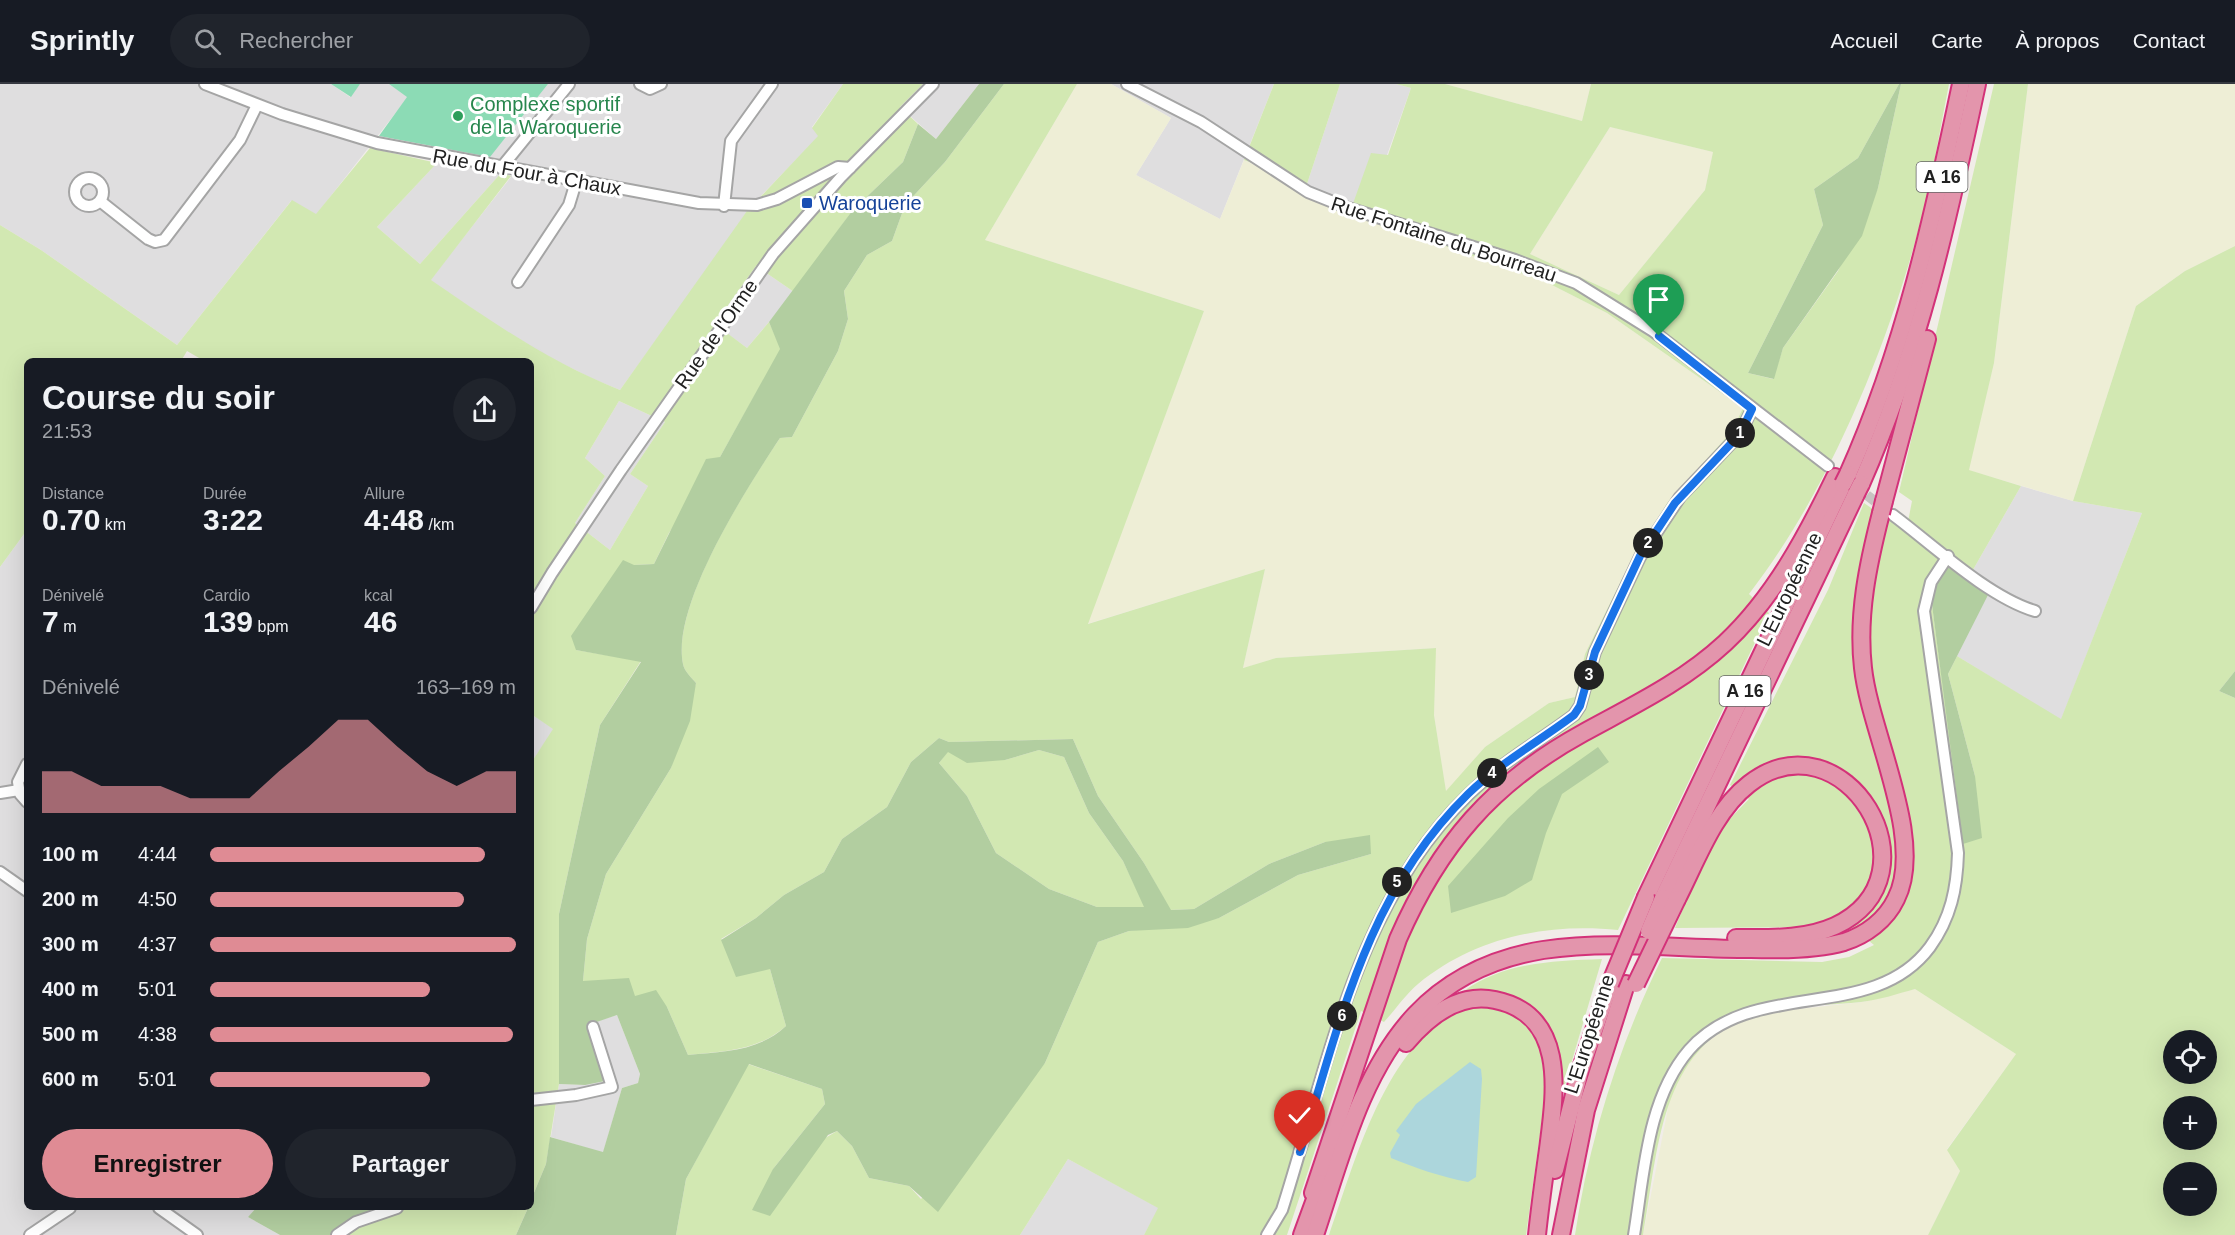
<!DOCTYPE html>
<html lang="fr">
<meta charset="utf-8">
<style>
:root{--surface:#171b24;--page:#20242c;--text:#f1f3f6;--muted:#9ea1a6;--line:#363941;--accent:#df8b94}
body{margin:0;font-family:Arial,sans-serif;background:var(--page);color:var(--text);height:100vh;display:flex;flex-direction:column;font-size:22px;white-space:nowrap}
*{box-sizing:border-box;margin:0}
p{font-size:20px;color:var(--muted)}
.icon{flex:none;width:33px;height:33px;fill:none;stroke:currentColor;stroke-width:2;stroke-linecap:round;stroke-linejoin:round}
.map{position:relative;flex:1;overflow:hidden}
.panel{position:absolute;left:24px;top:274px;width:510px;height:852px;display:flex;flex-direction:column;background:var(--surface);border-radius:9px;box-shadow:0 6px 24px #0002}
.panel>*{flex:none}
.buttons{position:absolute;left:2163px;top:946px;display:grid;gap:12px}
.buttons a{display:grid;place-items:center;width:54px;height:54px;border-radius:50%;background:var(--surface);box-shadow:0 6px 24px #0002;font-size:30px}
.pin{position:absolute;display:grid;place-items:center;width:51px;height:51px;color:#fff;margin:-62px -26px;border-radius:50% 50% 50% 0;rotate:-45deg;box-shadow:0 0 6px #0007}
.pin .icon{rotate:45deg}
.km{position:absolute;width:30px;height:30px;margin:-15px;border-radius:50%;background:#222;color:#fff;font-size:16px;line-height:30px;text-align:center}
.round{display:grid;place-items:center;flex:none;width:63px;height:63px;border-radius:32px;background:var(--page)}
.summary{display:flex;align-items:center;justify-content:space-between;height:102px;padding:0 18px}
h1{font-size:33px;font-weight:800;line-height:45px}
.stats{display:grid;grid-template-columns:repeat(3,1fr);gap:9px;height:102px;padding:6px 18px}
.stats div{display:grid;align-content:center}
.stats b{font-size:30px;font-weight:800}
.stats small{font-size:16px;font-weight:400}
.stats p{font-size:16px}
.chart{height:168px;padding:12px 18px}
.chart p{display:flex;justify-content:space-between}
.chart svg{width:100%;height:108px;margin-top:6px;fill:var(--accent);opacity:.7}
.primary-button{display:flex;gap:12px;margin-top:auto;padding:12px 18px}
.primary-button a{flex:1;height:69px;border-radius:36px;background:var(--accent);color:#111;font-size:24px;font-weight:800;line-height:69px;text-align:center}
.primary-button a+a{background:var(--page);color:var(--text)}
ul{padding:0 18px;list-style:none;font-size:20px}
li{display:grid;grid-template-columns:96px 72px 1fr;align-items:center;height:45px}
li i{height:15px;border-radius:8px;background:var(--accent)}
header{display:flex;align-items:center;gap:36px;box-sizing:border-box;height:84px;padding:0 30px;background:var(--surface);border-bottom:2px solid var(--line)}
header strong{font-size:28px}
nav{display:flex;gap:33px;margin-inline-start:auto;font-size:21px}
.search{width:420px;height:54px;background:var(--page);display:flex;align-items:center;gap:15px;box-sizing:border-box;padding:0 21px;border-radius:33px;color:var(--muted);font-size:22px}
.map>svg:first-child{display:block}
.residential{fill:#dfdedf}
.farmland{fill:#eeeed6}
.grass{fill:#d2e8b2;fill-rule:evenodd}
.forest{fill:#b2cea0;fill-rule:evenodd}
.pitch{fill:#8cdbb5}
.water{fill:#acd6dc}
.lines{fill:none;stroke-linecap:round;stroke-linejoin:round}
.minor-tunnel{stroke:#c7c4c1;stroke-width:10;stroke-dasharray:10 5;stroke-linecap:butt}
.minor-casing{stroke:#a5a5a5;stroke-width:14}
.highway-casing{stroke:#d33279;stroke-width:20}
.minor{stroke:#fff;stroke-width:10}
.highway{stroke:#e395ac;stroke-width:16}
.highway-bridge-casing{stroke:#d33279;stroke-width:20;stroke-linecap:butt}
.highway-bridge{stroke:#e395ac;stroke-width:16}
.route-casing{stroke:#fff;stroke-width:12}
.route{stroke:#1a73e8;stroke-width:8}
.leisure-dot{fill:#2e9e5b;stroke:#fff;stroke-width:2}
.transit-dot{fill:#1a4fb4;stroke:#fff;stroke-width:2}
.labels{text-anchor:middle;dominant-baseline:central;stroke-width:6;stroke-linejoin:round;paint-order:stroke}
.shield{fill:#fff;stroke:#646464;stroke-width:1.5}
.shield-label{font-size:18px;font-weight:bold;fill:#212121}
.leisure-label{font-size:20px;fill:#27864d;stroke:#fff;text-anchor:start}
.street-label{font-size:20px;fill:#212121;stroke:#fff}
.transit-label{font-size:20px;fill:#164399;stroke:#fff;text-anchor:start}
</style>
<header>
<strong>Sprintly</strong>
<div class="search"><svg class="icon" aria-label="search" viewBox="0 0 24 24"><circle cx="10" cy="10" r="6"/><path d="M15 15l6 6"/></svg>Rechercher</div>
<nav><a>Accueil</a><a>Carte</a><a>À propos</a><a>Contact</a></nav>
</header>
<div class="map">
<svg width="2235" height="1151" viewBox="0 0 2235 1151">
<rect width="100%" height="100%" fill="#f1ede9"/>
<g class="residential">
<path d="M0,0H331L350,13L360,0H389L408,13L316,131L291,117L177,261L41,166L0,141Z"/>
<path d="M548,0H843L812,43L819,52L758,115L620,306L591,294L525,261L430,196L511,93L501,89L420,180L377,143L450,65L490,72Z"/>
<path d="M923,0H979L936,55L900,23Z"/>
<path d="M1111,0H1274L1220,135L1136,91L1171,34Z"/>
<path d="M1340,0H1396L1411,4L1387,71L1350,128L1304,109Z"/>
<path d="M756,182L794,208L747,264L714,240Z"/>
<path d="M619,317L665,338L630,390L648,402L610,466L575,439L605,392L585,374Z"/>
<path d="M2021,402L2073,417L2142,429L2061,636L1957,572L1987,511L1966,498Z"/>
<path d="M27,446V1124H256L248,1133L280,1151H0V483Z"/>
<path d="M531,630L554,645L531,679Z"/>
<path d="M617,931L640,990L638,999L622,1004L603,1069L551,1053L559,1000L585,1001L588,940Z"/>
<path d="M1068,1075L1159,1124L1144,1151H1020Z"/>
</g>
<g class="farmland">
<path d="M1077,0H1111L1171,34L1136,91L1220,135L1244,76L1350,128L1548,199L1607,229L1743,324L1732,347L1667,419L1621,497L1585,570L1575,613L1549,619L1485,663L1446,708L1434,631L1435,564L1276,574L1243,584L1265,485L1087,540L1204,227L985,156Z"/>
<path d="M1445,0H1591L1582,37Z"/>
<path d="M2028,0H2235V162L2185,187L2136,222L2073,417L1968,386L1994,279Z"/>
<path d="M1610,43L1713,68L1705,106L1619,211L1530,170Z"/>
<path d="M1915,905L2016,970L1947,1065L1960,1087L1928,1151H1643L1671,1009L1692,972L1723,945L1762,929L1863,918Z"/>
</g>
<g class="grass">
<path d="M843,0H923L900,23L918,40L903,78L852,127L794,208L756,182L715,240L747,264L769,238L781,265L720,373L669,449L654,480L634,481L576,566L641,577L600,641L559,830V1000L546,1080L531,1116V679L553,645L531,630V278H206L187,267L181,277L27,278V446L0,483V141L41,166L177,261L292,116L316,130L370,64L437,79L377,143L420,180L501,89L511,92L431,196C492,238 551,279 620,306L747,127L818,52L812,44ZM619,317L665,338L630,390L648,402L610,466L575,439L605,392L585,374Z"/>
<path d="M1004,0H1077L985,156L1204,227L1088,540L1265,485L1243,584L1276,574L1436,564L1434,631L1446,707L1485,663L1549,619L1575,613L1585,570L1621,497L1667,419L1732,347L1743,324L1607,229L1548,199L1350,128L1371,69L1388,71L1411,4L1396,0H1445L1582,37L1591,0H1899L1858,74L1814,105L1823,141L1748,289L1773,295L1783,264L1838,187L1878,104L1901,0H1949C1941,39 1935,78 1926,117C1893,250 1833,401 1749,510L1769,529L1618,846C1547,839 1475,853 1418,900C1406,910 1395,926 1384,938L1361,927L1287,1151H1144L1158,1124L1068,1075L1020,1151H676L686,1095L748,980L822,1005L825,1020L773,1085L837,1047L852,1062L869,1094L909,1102L921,1115L1045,979L1098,858L1129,847L1219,834L1298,791L1371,770L1325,758L1269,780L1194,825L1170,826L1144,779L1098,712L1073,655L949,658L939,654L911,678L887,723L842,755L824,788L784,811L756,834L721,855L770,885L786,942C758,967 724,967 688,971L667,923L583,897L587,855L606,790L671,684L696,599C692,594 684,587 683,580C671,521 747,403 780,354L792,353L838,267L848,235L844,207L867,171L892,157L905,121L945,78ZM1610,43L1713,68L1705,106L1619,211L1530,170Z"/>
<path d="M1274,0H1340L1304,109L1262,83L1244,76Z"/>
<path d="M1994,0H2028L1994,279L1969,386L2021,402L1966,498L1945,481L1931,513L1964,760L1975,692L1948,590L1957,572L2061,635L2142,429L2073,417L2136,222L2185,187L2235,162V587L2219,607L2235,614V1151H1928L1960,1087L1947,1066L2016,970L1915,905C1897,910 1879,916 1861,918C1829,922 1793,920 1761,929C1659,958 1659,1064 1643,1151H1575C1589,1056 1619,961 1662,874L1822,878L1849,873L1874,861L1852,843L1823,837L1799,843L1675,844L1692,803L1724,741L1749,715L1730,701L1828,506L1864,419L1906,448L1912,417L1899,408ZM2174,957H2206V990H2174ZM2174,1023H2206V1056H2174ZM2174,1089H2206V1122H2174Z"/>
<path d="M1039,666L1064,673L1089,729L1123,777L1145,823H1097L1049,805L996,769L967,712L939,679L948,667L1005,676Z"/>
<path d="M1602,875L1563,1007L1546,1006L1526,1151H1329C1354,1081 1386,958 1460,928L1464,907C1505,878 1553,877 1602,875Z"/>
<path d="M376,1124H528L516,1151H344L351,1135Z"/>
</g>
<g class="forest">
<path d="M979,0H1004L945,78L905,121L892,157L867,171L844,207L848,235L838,267L792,353L780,354C747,404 671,521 683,580C684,587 692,594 696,599L690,637L671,684L606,790L587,855L583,897L629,894L635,912L656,906L667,923L688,971C724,967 758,968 786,942L770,885L736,893L721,856L756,834L784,811L824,788L842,755L887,723L911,678L939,654L949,658L1073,655L1098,712L1144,779L1171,826L1194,825L1269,780L1325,758L1370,751L1371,770L1298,791L1219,834L1188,844L1129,847L1098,858L1045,979L938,1128L909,1102L869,1094L852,1062L837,1047L828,1051L770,1132L752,1126L773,1085L825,1020L822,1005L749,980L686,1095L676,1151H516L528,1124H531V1116L546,1080L550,1053L603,1068L622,1004L638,999L640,990L617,931L588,941L605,997L585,1001L559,1000V830L600,641L641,578L576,566L571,552L623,476L634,481L654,480L706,375L720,373L780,265L769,238L852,127L903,78L918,40L936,55ZM1039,666L1064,673L1089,729L1123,777L1144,823H1097L1049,805L996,769L967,712L939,679L948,668L967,679L1005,676Z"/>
<path d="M1899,0H1901L1878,104L1862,152L1783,264L1774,295L1748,289L1823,141L1814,105L1858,74Z"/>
<path d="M1945,481L1988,511L1948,590L1975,692L1982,754L1963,760L1931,513Z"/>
<path d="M2235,587V614L2219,607Z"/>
<path d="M1598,663L1609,678L1562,710L1546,749L1532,796L1505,812L1451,829L1448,802L1508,734L1539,705Z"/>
<path d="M256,1124H377L351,1135L344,1151H280L248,1133Z"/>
</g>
<g class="pitch">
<path d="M331,0H360L351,13Z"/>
<path d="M389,0H548L490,73L379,52L407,13Z"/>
</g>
<path class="water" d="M1470,978L1481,985L1482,995L1476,1093L1468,1098C1441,1093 1416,1084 1391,1074L1390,1069L1400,1051L1396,1047L1416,1020Z"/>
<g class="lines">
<path class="minor-tunnel" d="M1855,402L1885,425"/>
<defs>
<g id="minor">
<path d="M205,0L282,30L377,59L699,119L757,121L777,115L838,83L850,84"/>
<path d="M640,0L650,5L661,0"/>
<path d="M1127,0L1201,38L1308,108L1348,124L1515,176L1576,199L1653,247L1828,382"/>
<path d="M501,84L569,0"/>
<circle cx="89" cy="108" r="14"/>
<path d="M100,117L148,155L155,158L164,156L240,56L257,21"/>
<path d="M724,122L731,57L772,0"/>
<path d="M518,198L569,121L576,98"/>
<path d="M1893,431C1933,461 1988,513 2035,527"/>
<path d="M531,524L552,489L621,386L773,170L841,93L933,0"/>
<path d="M27,680L18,698L20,710L27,718"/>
<path d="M0,709L19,706"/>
<path d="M0,788L27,807"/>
<path d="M531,1016L576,1011L612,1003L593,943"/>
<path d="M159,1124L197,1151"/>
<path d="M30,1151L70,1124"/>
<path d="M337,1151L356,1138L397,1124"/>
<path d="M1267,1151L1282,1126C1328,982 1356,819 1469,710C1501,679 1538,658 1574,631L1580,622L1595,568L1640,473L1680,413L1740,350L1752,325"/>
<path d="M1634,1151C1644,1090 1647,1015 1689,966C1754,892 1872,941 1930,863C1951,834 1957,804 1958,769L1924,527L1931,498L1948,472"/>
</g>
<g id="highway">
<path d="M1848,390C1904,265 1933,133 1961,0"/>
<path d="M1861,400C1918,271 1948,137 1977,0"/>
<path d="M1884,417L1927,255"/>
<path d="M1646,813L1843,400"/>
<path d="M1663,814L1856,410"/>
<path d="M1677,815C1697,776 1714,727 1749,700C1843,627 1944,791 1835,842C1804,856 1769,854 1736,854"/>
<path d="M1406,959C1428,933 1459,908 1495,916C1568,931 1555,1010 1548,1065C1544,1094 1540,1122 1537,1151"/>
<path d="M1555,1086L1580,987L1610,900"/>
<path d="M1313,1109L1398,855C1439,761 1492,699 1583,649C1632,622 1683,598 1725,559C1774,513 1806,453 1835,393"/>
<path d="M1302,1151L1321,1099"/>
<path d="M1315,1151C1340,1077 1360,990 1415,931C1449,895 1494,874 1543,866C1611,856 1683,865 1751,865C1781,866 1815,866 1844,858C1866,851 1886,836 1896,815C1926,756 1870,649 1863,584C1857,531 1868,480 1881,429"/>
<path d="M1561,1151L1586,1026L1626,900"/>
</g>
</defs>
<use href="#minor" class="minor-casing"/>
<use href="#highway" class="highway-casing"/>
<use href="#minor" class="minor"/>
<use href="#highway" class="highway"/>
<defs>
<g id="highway-bridge">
<path d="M1843,400L1848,390"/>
<path d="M1856,410L1861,400"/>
<path d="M1881,429L1884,417"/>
<path d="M1649,847L1663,814"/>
<path d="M1610,900L1646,813"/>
<path d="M1636,900L1677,815"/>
</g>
</defs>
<use href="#highway-bridge" class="highway-bridge-casing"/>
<use href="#highway-bridge" class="highway-bridge"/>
</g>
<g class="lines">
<defs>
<path id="route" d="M1300,1068C1340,938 1367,809 1468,710C1500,679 1538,658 1574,631L1580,622L1595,568L1640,472L1675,419L1740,350L1752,325L1659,252"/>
</defs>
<use href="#route" class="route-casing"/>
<use href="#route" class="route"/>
</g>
<circle class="leisure-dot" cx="458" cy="32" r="6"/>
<rect class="transit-dot" x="801" y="113" width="12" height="12" rx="3"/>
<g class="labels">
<g class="shield">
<rect x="1916.5" y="78" width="51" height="30" rx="4.5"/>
<rect x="1719.5" y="592" width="51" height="30" rx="4.5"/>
</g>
<g class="shield-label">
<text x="1942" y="93">A 16</text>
<text x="1745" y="607">A 16</text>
</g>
<g class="leisure-label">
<text x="470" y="20">Complexe sportif<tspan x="470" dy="23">de la Waroquerie</tspan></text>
</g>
<g class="street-label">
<text transform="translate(527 88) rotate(10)">Rue du Four à Chaux</text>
<text transform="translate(1444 155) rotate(18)">Rue Fontaine du Bourreau</text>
<text transform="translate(716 250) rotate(-55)">Rue de l'Orme</text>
<text transform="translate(1789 505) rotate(-64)">L'Européenne</text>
<text transform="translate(1589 950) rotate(-72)">L'Européenne</text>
</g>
<g class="transit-label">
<text x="819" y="119">Waroquerie</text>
</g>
</g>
</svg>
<div class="buttons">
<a><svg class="icon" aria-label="locate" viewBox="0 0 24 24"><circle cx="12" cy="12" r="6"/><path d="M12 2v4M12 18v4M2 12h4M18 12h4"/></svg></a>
<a>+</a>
<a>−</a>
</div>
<div class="pin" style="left:1659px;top:252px;background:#1e9e55"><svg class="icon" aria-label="arrive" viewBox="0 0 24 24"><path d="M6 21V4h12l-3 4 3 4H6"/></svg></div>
<div class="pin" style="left:1300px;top:1068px;background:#d93025"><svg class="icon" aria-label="check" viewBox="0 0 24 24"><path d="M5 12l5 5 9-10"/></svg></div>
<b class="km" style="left:1740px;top:349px">1</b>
<b class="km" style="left:1648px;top:459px">2</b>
<b class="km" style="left:1589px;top:591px">3</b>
<b class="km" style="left:1492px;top:689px">4</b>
<b class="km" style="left:1397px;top:798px">5</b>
<b class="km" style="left:1342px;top:932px">6</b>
<section class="panel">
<div class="summary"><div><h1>Course du soir</h1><p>21:53</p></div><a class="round"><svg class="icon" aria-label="share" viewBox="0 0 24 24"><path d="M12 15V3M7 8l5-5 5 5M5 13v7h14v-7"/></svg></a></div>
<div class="stats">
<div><p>Distance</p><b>0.70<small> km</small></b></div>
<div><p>Durée</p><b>3:22</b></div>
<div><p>Allure</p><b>4:48<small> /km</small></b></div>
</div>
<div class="stats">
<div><p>Dénivelé</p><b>7<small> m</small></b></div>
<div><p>Cardio</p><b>139<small> bpm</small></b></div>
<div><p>kcal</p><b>46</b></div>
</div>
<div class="chart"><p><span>Dénivelé</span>163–169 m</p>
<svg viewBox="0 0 160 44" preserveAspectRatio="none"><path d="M0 44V27L10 27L20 33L30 33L40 33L50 38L60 38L70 38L80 27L90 17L100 6L110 6L120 17L130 27L140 33L150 27L160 27V44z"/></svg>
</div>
<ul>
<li><b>100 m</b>4:44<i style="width:90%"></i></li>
<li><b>200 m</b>4:50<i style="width:83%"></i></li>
<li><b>300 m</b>4:37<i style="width:100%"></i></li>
<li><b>400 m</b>5:01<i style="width:72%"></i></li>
<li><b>500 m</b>4:38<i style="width:99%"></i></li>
<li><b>600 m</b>5:01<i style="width:72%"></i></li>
</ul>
<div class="primary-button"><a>Enregistrer</a><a>Partager</a></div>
</section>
</div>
